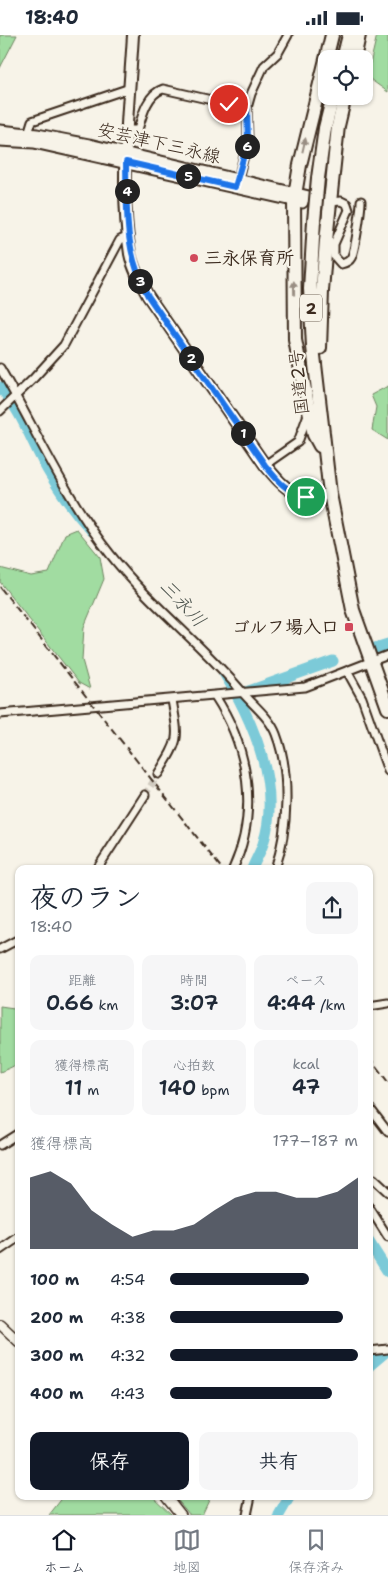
<!DOCTYPE html>
<html lang="ja">
<meta charset="utf-8">
<style>
:root{--surface:#fff;--page:#f6f6f7;--text:#1f2937;--muted:#747a83;--line:#e0e1e3;--accent:#111827}
body{margin:0;font-family:"Shantell Sans","Klee One",sans-serif;background:var(--page);color:var(--text);height:100vh;display:flex;flex-direction:column;font-size:19px;white-space:nowrap}
*{box-sizing:border-box;margin:0}
p{font-size:16px;color:var(--muted)}
.icon{flex:none;width:28px;height:28px;fill:none;stroke:currentColor;stroke-width:2;stroke-linecap:round;stroke-linejoin:round}
.map{position:relative;flex:1;overflow:hidden}
.panel{position:absolute;left:15px;top:830px;width:358px;height:635px;display:flex;flex-direction:column;background:var(--surface);border-radius:10px;box-shadow:0 1px 4px #0004}
.panel>*{flex:none}
.fabs{position:absolute;left:318px;top:15px;display:grid;gap:10px}
.fabs a{display:grid;place-items:center;width:55px;height:55px;border-radius:10px;background:var(--surface);box-shadow:0 1px 4px #0004;font-size:25px}
.pin{position:absolute;display:grid;place-items:center;width:42px;height:42px;color:#fff;margin:-21px;border:2px solid #fff;border-radius:50%;box-shadow:0 1px 5px #0007}
.km{position:absolute;width:25px;height:25px;margin:-12px;border-radius:50%;background:#222;color:#fff;font-size:14px;line-height:25px;text-align:center}
.round{display:grid;place-items:center;flex:none;width:52px;height:52px;border-radius:10px;background:var(--page)}
.headline{display:flex;align-items:center;justify-content:space-between;height:85px;padding:0 15px}
h1{font-size:28px;font-weight:600;line-height:38px}
.stats{display:grid;grid-template-columns:repeat(3,1fr);gap:8px;height:85px;padding:5px 15px}
.stats div{display:grid;align-content:center;border-radius:10px;background:var(--page);text-align:center}
.stats b{font-size:21px;font-weight:600}
.stats small{font-size:14px;font-weight:400}
.stats p{font-size:14px}
.chart{height:140px;padding:10px 15px}
.chart p{display:flex;justify-content:space-between}
.chart svg{width:100%;height:90px;margin-top:5px;fill:var(--accent);opacity:.7}
.primary-button{display:flex;gap:10px;margin-top:auto;padding:10px 15px}
.primary-button a{flex:1;height:58px;border-radius:10px;background:var(--accent);color:#fff;font-size:20px;font-weight:600;line-height:58px;text-align:center}
.primary-button a+a{background:var(--page);color:var(--text)}
ul{padding:0 15px;list-style:none;font-size:16px}
li{display:grid;grid-template-columns:80px 60px 1fr;align-items:center;height:38px}
li i{height:12px;border-radius:6px;background:var(--accent)}
.status{display:flex;justify-content:space-between;align-items:center;height:35px;padding:0 25px;background:var(--surface);direction:ltr}
.status svg{height:14px;fill:currentColor}
.tab-bar{display:flex;justify-content:space-around;align-items:center;height:70px;border-top:1px solid var(--line);background:var(--surface);font-size:14px;color:var(--muted)}
.tab-bar a{display:grid;justify-items:center;gap:2px}
.tab-bar .on{color:var(--accent)}
.map>svg:first-child{display:block}
.green{fill:#a1dca1;stroke:#6e8360}
.lines{fill:none;stroke-linecap:round;stroke-linejoin:round}
.river{stroke:#7bcad8;stroke-width:11}
.minor-tunnel{stroke:#d1cbc0;stroke-width:7;stroke-dasharray:7 3.5;stroke-linecap:butt}
.minor-casing{stroke:#3b2a1e;stroke-width:11}
.tertiary-casing{stroke:#3b2a1e;stroke-width:12}
.secondary-casing{stroke:#3b2a1e;stroke-width:14}
.primary-casing{stroke:#3b2a1e;stroke-width:15}
.trunk-casing{stroke:#3b2a1e;stroke-width:16}
.minor{stroke:#f7f3e8;stroke-width:7}
.tertiary{stroke:#f7f3e8;stroke-width:9}
.secondary{stroke:#f7f3e8;stroke-width:10}
.primary{stroke:#f7f3e8;stroke-width:11}
.trunk{stroke:#f7f3e8;stroke-width:12}
.rail{stroke:#3b2a1e;stroke-width:2;stroke-dasharray:8 4;stroke-linecap:butt}
.trunk-bridge-casing{stroke:#3b2a1e;stroke-width:16;stroke-linecap:butt}
.trunk-bridge{stroke:#f7f3e8;stroke-width:12}
.oneway{fill:#998e83}
.route-casing{stroke:#fff;stroke-width:10}
.route{stroke:#1a73e8;stroke-width:6}
.poi-dot{fill:#d1495b;stroke:#f7f3e8;stroke-width:2}
.labels{text-anchor:middle;dominant-baseline:central;stroke-width:4.5;stroke-linejoin:round;paint-order:stroke}
.shield{fill:#f7f3e8;stroke:#73665b;stroke-width:1}
.shield-label{font-size:16px;font-weight:bold;fill:#3b2a1e}
.street-label{font-size:18px;fill:#3b2a1e;stroke:#f7f3e8}
.poi-label{font-size:18px;font-weight:bold;fill:#3b2a1e;stroke:#f7f3e8;text-anchor:start}
.water-label{font-size:19px;font-style:italic;fill:#4b524c;stroke:#f7f3e8}
</style>
<div class="status"><b>18:40</b><svg viewBox="0 0 49 12"><path d="M0 12V9h3v3zM5 12V6h3v6zM10 12V3h3v9zM15 12V0h3v12zM26 1h20v11H26zM47 4h2v5h-2z"/></svg></div>
<div class="map">
<svg width="388" height="1480" viewBox="0 0 388 1480">
<rect width="100%" height="100%" fill="#f7f3e8"/>
<filter id="ink" filterUnits="userSpaceOnUse"><feTurbulence type="fractalNoise" baseFrequency=".02" numOctaves="2"/><feDisplacementMap in="SourceGraphic" scale="10" xChannelSelector="R" yChannelSelector="G"/><feConvolveMatrix kernelMatrix="1 2 1 2 8 2 1 2 1" color-interpolation-filters="sRGB"/></filter>
<g filter="url(#ink)">
<g class="green">
<path d="M0,0H17L0,33Z"/>
<path d="M377,0H388V57L367,42Z"/>
<path d="M388,351V405L372,395L376,372L371,360Z"/>
<path d="M77,494L100,522L104,544L84,592L82,625L90,654L79,648L0,547V533L31,541L49,538L65,499Z"/>
<path d="M0,971L14,973C19,982 23,1023 15,1030C11,1033 4,1035 0,1037Z"/>
<path d="M64,1461H152L172,1480H49Z"/>
<path d="M174,1461H211L202,1480H190Z"/>
</g>
<g class="lines">
<g class="river">
<path d="M0,352C25,381 32,410 51,441C63,461 77,480 92,496"/>
<path d="M375,613L388,609"/>
<path d="M224,638C253,686 282,752 263,809C260,818 255,826 252,834"/>
<path d="M246,657L333,626"/>
<path d="M369,1207L388,1237"/>
<path d="M369,1331L388,1315"/>
<path d="M279,1480L290,1461"/>
</g>
<path class="minor-tunnel" d="M145,760L158,739"/>
<defs>
<g id="minor">
<path d="M127,95H138C142,81 147,59 163,54L247,73"/>
<path d="M27,102L32,86L130,53"/>
<path d="M237,148L248,105L247,73L251,59L264,31L278,18L288,0"/>
<path d="M330,167L341,166L347,169L349,175L334,209V221L341,229C345,228 349,227 351,223C355,217 361,174 361,166"/>
<path d="M0,333C36,395 65,462 110,519C150,570 202,609 243,658C254,671 270,683 276,699C291,738 288,796 275,834"/>
<path d="M0,376L33,344L64,310L120,205L129,201"/>
<path d="M265,430L298,407L307,382"/>
<path d="M347,636L362,663L388,736"/>
<path d="M215,661C249,713 259,777 233,834"/>
<path d="M0,679L305,652L388,620"/>
<path d="M158,739C180,703 179,706 172,665"/>
<path d="M97,834L145,760"/>
<path d="M0,914L19,904"/>
<path d="M369,971L388,968"/>
<path d="M369,1072L388,1097"/>
<path d="M0,1110L19,1098"/>
<path d="M369,1145L374,1144L388,1157"/>
<path d="M369,1172L388,1202"/>
<path d="M0,1215L19,1202"/>
<path d="M369,1316L388,1314"/>
<path d="M247,1480L251,1461"/>
</g>
<g id="tertiary">
<path d="M0,1289L19,1307"/>
<path d="M166,1461L181,1480"/>
</g>
<path id="secondary" d="M133,0C129,69 119,150 130,219C133,234 141,248 148,261L265,430C287,456 294,465 330,459"/>
<g id="primary">
<path d="M0,96L37,100L89,110L330,167"/>
<path d="M0,105L34,107L302,167"/>
</g>
<g id="trunk">
<path d="M343,24L349,0"/>
<path d="M354,24L359,0"/>
<path d="M318,143L325,93L333,61"/>
<path d="M314,186L310,254L313,312L330,459L353,575L388,673"/>
<path d="M320,313L322,256L326,206L338,91L345,61"/>
<path d="M320,411L314,400L295,305L294,166L300,130L332,0"/>
</g>
</defs>
<use href="#minor" class="minor-casing"/>
<use href="#tertiary" class="tertiary-casing"/>
<use href="#secondary" class="secondary-casing"/>
<use href="#primary" class="primary-casing"/>
<use href="#trunk" class="trunk-casing"/>
<use href="#minor" class="minor"/>
<use href="#tertiary" class="tertiary"/>
<use href="#secondary" class="secondary"/>
<use href="#primary" class="primary"/>
<use href="#trunk" class="trunk"/>
<g class="rail">
<path d="M0,552L222,834"/>
<path d="M369,1022L388,1047"/>
</g>
<defs>
<path id="trunk-bridge" d="M314,186L318,143"/>
</defs>
<use href="#trunk-bridge" class="trunk-bridge-casing"/>
<use href="#trunk-bridge" class="trunk-bridge"/>
</g>
<defs><path id="oneway-solid" d="M-6-.8H1V-3.2L6.5 0L1 3.2V.8H-6Z" transform="scale(1.25)"/></defs>
<g class="oneway">
<use href="#oneway-solid" transform="translate(304 110) rotate(-77)"/>
<use href="#oneway-solid" transform="translate(294 253) rotate(-91)"/>
</g>
</g>
<g class="lines" filter="url(#ink)">
<defs>
<path id="route" d="M229,69L247,73L248,106L235,152L126,127C127,177 124,216 148,261L265,430C277,445 286,457 306,462"/>
</defs>
<use href="#route" class="route-casing"/>
<use href="#route" class="route"/>
</g>
<g class="poi-dot">
<circle cx="194" cy="223" r="5"/>
<rect x="344" y="587" width="10" height="10" rx="2.5"/>
</g>
<g class="labels">
<rect class="shield" x="300" y="259.5" width="22" height="27" rx="4"/>
<g class="shield-label">
<text x="311" y="273">2</text>
</g>
<g class="street-label">
<text transform="translate(159 108) rotate(13)">安芸津下三永線</text>
<text transform="translate(299 347) rotate(-96)">国道2号</text>
</g>
<g class="poi-label">
<text x="204" y="223">三永保育所</text>
<text x="339" y="592" text-anchor="end">ゴルフ場入口</text>
</g>
<g class="water-label">
<text transform="translate(183 568) rotate(47)">三永川</text>
</g>
</g>
</svg>
<div class="fabs">
<a><svg class="icon" aria-label="locate" viewBox="0 0 24 24"><circle cx="12" cy="12" r="6"/><path d="M12 2v4M12 18v4M2 12h4M18 12h4"/></svg></a>
</div>
<div class="pin" style="left:306px;top:462px;background:#1e9e55"><svg class="icon" aria-label="arrive" viewBox="0 0 24 24"><path d="M6 21V4h12l-3 4 3 4H6"/></svg></div>
<div class="pin" style="left:229px;top:69px;background:#d93025"><svg class="icon" aria-label="check" viewBox="0 0 24 24"><path d="M5 12l5 5 9-10"/></svg></div>
<b class="km" style="left:243px;top:398px">1</b>
<b class="km" style="left:191px;top:323px">2</b>
<b class="km" style="left:140px;top:246px">3</b>
<b class="km" style="left:127px;top:156px">4</b>
<b class="km" style="left:188px;top:141px">5</b>
<b class="km" style="left:247px;top:111px">6</b>
<section class="panel">
<div class="headline"><div><h1>夜のラン</h1><p>18:40</p></div><a class="round"><svg class="icon" aria-label="share" viewBox="0 0 24 24"><path d="M12 15V3M7 8l5-5 5 5M5 13v7h14v-7"/></svg></a></div>
<div class="stats">
<div><p>距離</p><b>0.66<small> km</small></b></div>
<div><p>時間</p><b>3:07</b></div>
<div><p>ペース</p><b>4:44<small> /km</small></b></div>
</div>
<div class="stats">
<div><p>獲得標高</p><b>11<small> m</small></b></div>
<div><p>心拍数</p><b>140<small> bpm</small></b></div>
<div><p>kcal</p><b>47</b></div>
</div>
<div class="chart"><p><span>獲得標高</span>177–187 m</p>
<svg viewBox="0 0 160 44" preserveAspectRatio="none"><path d="M0 44V9L10 6L20 12L30 25L40 32L50 38L60 35L70 35L80 32L90 25L100 19L110 16L120 16L130 19L140 19L150 16L160 9V44z"/></svg>
</div>
<ul>
<li><b>100 m</b>4:54<i style="width:74%"></i></li>
<li><b>200 m</b>4:38<i style="width:92%"></i></li>
<li><b>300 m</b>4:32<i style="width:100%"></i></li>
<li><b>400 m</b>4:43<i style="width:86%"></i></li>
</ul>
<div class="primary-button"><a>保存</a><a>共有</a></div>
</section>
</div>
<nav class="tab-bar">
<a class="on"><svg class="icon" aria-label="home" viewBox="0 0 24 24"><path d="M3 11l9-7 9 7M6 9v11h12V9"/></svg>ホーム</a>
<a><svg class="icon" aria-label="map" viewBox="0 0 24 24"><path d="M3 6l6-2 6 2 6-2v14l-6 2-6-2-6 2zM9 4v14M15 6v14"/></svg>地図</a>
<a><svg class="icon" aria-label="saved" viewBox="0 0 24 24"><path d="M7 4h10v16l-5-4-5 4z"/></svg>保存済み</a>
</nav>
